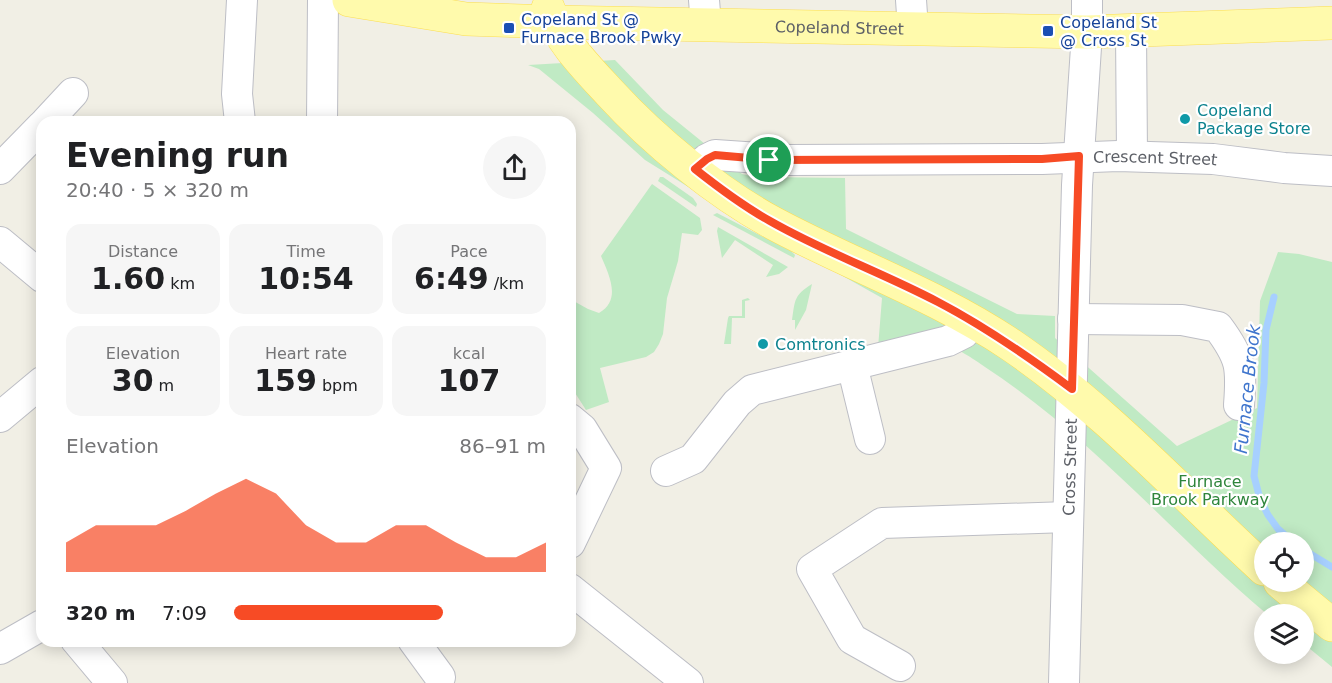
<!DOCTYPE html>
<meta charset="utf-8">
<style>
:root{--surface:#fff;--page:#f6f6f6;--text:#202124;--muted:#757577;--accent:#f74b25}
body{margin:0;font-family:"DejaVu Sans",sans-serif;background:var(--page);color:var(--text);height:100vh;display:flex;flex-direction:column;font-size:22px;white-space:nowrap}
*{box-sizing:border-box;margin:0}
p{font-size:20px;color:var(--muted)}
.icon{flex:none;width:33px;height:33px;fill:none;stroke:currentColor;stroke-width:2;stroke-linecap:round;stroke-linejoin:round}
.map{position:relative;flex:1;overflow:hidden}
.sheet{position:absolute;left:36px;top:116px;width:540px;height:531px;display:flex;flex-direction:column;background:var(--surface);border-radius:18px;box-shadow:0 3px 15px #0003}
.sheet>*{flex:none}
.tools{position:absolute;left:1254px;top:532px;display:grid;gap:12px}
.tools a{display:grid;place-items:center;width:60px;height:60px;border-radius:50%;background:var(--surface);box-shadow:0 3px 15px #0003;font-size:30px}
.pin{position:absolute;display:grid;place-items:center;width:51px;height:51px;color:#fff;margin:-26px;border:3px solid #fff;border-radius:50%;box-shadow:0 2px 6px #0007}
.round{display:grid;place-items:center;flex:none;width:63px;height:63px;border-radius:32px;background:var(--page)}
.summary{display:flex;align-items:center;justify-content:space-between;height:102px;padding:0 30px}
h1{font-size:33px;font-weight:600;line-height:45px}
.figures{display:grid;grid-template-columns:repeat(3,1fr);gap:9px;height:102px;padding:6px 30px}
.figures div{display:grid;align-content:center;border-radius:15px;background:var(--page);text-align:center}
.figures b{font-size:30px;font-weight:600}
.figures small{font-size:16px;font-weight:400}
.figures p{font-size:16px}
.chart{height:168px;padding:12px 30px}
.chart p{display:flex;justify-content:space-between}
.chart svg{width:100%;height:108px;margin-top:6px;fill:var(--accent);opacity:.7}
ul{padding:0 30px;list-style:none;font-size:20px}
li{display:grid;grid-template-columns:96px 72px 1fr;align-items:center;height:45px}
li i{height:15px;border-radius:8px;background:var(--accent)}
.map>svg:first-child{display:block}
.green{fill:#c0eac4;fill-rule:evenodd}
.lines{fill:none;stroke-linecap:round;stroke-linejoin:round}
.stream{stroke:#a7d0ff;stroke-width:7}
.minor-casing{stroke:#bdbec5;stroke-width:32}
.major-casing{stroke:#fcde52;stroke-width:34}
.minor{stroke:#fff;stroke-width:30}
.major{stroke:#fffaac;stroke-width:33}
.route-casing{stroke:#fff;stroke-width:12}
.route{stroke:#f74b25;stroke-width:8}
.transit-dot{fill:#1a4fb4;stroke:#fff;stroke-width:2}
.culture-dot{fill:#0f9aa8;stroke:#fff;stroke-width:2}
.labels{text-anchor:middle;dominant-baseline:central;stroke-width:4.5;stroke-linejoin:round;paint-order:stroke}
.transit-label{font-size:16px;fill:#164399;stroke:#fff;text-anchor:start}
.street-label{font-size:16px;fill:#5d6067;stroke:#fff}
.culture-label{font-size:16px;fill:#0d838f;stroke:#fff;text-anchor:start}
.park-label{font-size:16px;fill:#2e853b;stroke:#fff}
.water-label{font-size:18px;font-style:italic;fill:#3f75cd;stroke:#fff}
</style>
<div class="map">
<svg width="1332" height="683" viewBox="0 0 1332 683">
<rect width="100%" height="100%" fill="#f1efe5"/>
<g class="green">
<path d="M615,60L663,110L742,174L755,177L845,178L846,229L1017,314L1055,316V338L1177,446L1257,408L1260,301L1278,252L1299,254L1332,262V667L1304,644V615H1268C1172,534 1091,436 985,367C975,360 953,345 941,343C926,341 895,346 878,348L882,298L727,211L645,160L593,113L539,69L528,65ZM1264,543H1304V582H1264Z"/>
<path d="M660,177H663L693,198L697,204L696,207L658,181Z"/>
<path d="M652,184L700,218L702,230L698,235L682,233L678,261L667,298L663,334L659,344L654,352L646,357L600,368L609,402L586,410L570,385V299L588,309L599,313C622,300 609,275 601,256Z"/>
<path d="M717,213L791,251L795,255L794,258L713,215Z"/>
<path d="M718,227L788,267L779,274L766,277L773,265L735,240L722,258L717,231Z"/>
<path d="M812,284L806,310L795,330V320H792C795,300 794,295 812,284Z"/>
<path d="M748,298L750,300L745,301V318H732L731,344H724L728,318L729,316H742V300Z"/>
</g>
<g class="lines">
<g class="stream">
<path d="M1274,297L1266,330L1264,383L1254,476L1260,499L1268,515L1278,529L1294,543"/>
<path d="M1304,550L1332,567"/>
</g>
<defs>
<g id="minor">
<path d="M704,0L706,25"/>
<path d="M911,0L913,29"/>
<path d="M1131,31L1132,156"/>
<path d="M46,122L73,93"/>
<path d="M240,122L237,94L242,0"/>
<path d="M322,122L323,0"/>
<path d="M0,169L42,126"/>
<path id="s1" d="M695,169L707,159L715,155L789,160L1042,159L1118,156L1213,159L1284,168L1332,171"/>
<path d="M0,242L42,277"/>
<path d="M1073,319L1182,320L1218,327C1241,358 1242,367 1239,405"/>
<path d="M852,365L870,439"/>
<path d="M0,417L42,382"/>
<path d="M570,419L582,429L606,468L570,543"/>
<path d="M666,471L693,459L737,403L752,390L948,341L964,333L973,321"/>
<path d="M570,589L688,683"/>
<path d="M76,640L112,683"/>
<path d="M413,640L440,677"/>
<path d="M0,649L42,625"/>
<path d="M900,666L852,639L812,569L882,523L1068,517"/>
<path id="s2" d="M1064,683L1077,185L1087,32V0"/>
</g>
<g id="major">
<path id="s3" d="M349,0L466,19L554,22L1087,32L1332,23"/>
<path d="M548,8C560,41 586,67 610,93C654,141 716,192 773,223C851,265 937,295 1011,345C1105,409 1181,493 1264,569"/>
<path d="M1280,582L1332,625"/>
</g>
</defs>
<use href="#minor" class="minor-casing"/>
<use href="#major" class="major-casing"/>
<use href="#minor" class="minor"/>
<use href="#major" class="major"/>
</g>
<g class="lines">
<defs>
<path id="route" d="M715,155L772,160L1042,159L1079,156L1072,389C1029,357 986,327 938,302C883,273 824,252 770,221C743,206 719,188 695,169L707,159Z"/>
</defs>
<use href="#route" class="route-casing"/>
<use href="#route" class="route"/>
</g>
<g class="transit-dot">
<rect x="503" y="22" width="12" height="12" rx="3"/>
<rect x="1042" y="25" width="12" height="12" rx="3"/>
</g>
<g class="culture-dot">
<circle cx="1185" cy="119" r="6"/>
<circle cx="763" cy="344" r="6"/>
</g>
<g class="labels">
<g class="transit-label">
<text x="521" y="19">Copeland St @<tspan x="521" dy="18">Furnace Brook Pwky</tspan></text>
<text x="1060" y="22">Copeland St<tspan x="1060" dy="18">@ Cross St</tspan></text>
</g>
<g class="street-label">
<text stroke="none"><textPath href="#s3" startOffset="492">Copeland Street</textPath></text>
<text stroke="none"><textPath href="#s1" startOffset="465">Crescent Street</textPath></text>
<text stroke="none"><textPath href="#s2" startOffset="216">Cross Street</textPath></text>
</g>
<g class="culture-label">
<text x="1197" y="110">Copeland<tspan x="1197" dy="18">Package Store</tspan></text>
<text x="775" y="344">Comtronics</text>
</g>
<g class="park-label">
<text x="1210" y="481">Furnace<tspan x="1210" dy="18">Brook Parkway</tspan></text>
</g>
<g class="water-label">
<text transform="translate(1247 389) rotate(-84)">Furnace Brook</text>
</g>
</g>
</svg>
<div class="tools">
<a><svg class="icon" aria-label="locate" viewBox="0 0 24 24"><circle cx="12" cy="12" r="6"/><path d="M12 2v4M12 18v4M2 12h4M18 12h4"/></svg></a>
<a><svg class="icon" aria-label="layers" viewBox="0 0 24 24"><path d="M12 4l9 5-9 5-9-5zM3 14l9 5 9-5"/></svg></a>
</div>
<div class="pin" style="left:769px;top:160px;background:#1e9e55"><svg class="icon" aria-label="arrive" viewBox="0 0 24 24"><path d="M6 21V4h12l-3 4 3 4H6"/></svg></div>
<section class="sheet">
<div class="summary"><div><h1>Evening run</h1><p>20:40 · 5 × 320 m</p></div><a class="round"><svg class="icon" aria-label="share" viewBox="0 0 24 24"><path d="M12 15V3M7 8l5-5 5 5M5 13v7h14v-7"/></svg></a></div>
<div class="figures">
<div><p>Distance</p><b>1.60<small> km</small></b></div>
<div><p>Time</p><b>10:54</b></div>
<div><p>Pace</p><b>6:49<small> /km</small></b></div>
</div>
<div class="figures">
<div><p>Elevation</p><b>30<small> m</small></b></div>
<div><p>Heart rate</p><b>159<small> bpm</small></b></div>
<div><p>kcal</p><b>107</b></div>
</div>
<div class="chart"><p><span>Elevation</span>86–91 m</p>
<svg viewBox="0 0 160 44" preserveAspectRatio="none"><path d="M0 44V32L10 25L20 25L30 25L40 19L50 12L60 6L70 12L80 25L90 32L100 32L110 25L120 25L130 32L140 38L150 38L160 32V44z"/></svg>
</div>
<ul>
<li><b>320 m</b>7:09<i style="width:67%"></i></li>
</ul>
</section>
</div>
